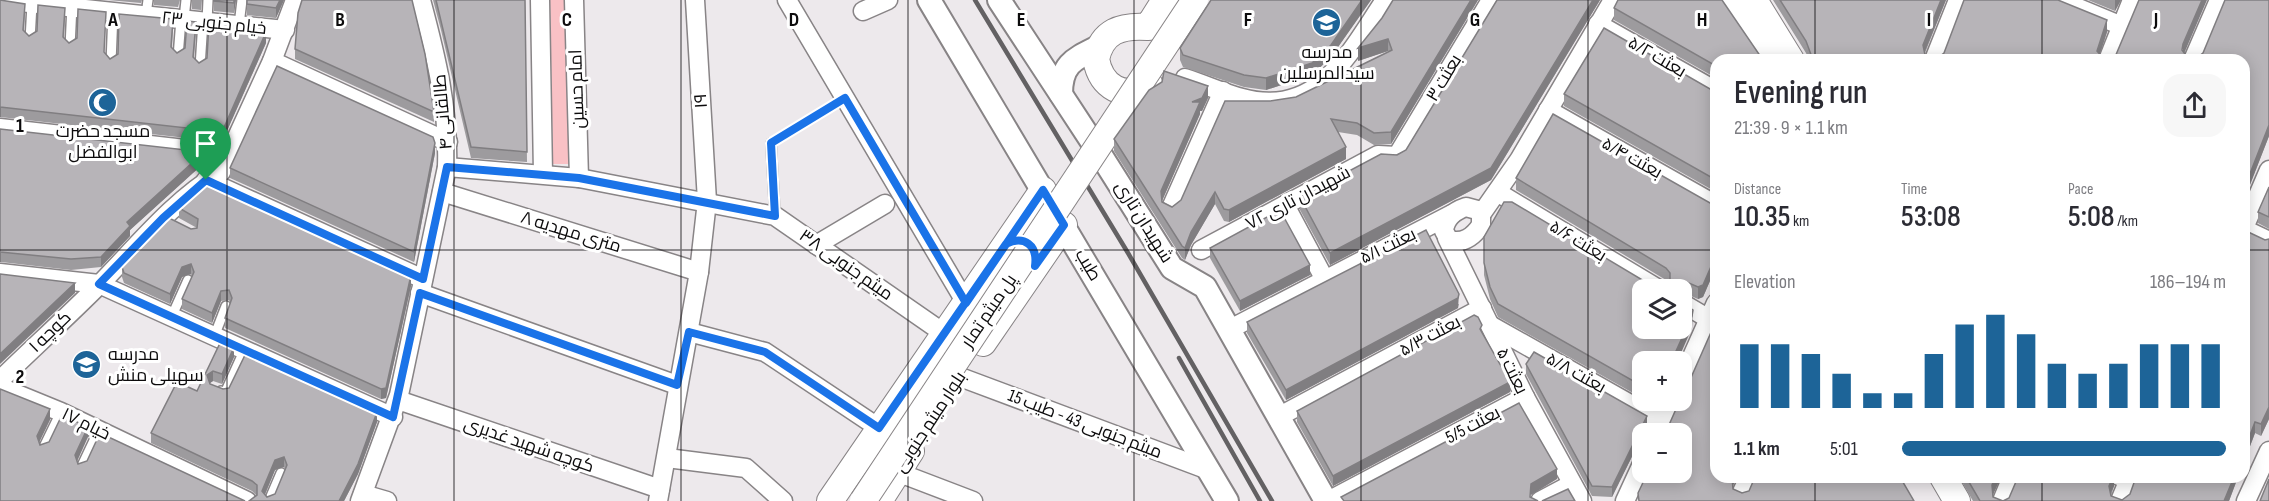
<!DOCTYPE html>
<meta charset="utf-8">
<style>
:root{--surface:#fff;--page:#f7f7f7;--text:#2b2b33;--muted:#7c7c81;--accent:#1d6498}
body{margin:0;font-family:"Sofia Sans Condensed",Cairo,sans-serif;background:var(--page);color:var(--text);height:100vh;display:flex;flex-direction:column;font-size:22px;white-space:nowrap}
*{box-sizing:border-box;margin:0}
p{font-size:20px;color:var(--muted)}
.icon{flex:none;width:33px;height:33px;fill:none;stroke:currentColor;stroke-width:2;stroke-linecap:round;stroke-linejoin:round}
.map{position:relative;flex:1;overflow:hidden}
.drawer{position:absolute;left:1710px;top:54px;width:540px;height:429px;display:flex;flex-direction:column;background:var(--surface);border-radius:18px;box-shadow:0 3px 15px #0003}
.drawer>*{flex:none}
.fabs{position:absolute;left:1632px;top:279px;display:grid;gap:12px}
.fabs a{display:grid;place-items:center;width:60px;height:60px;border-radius:12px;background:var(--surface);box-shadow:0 3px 15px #0003;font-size:30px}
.pin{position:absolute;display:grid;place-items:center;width:51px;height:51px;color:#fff;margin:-62px -26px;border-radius:50% 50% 50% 0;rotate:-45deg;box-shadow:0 0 6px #0007}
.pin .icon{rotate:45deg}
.round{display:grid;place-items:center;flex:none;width:63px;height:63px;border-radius:18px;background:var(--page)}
.overview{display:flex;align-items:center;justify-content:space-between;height:102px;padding:0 24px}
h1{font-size:33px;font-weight:600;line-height:45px}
.figures{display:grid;grid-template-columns:repeat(3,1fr);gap:9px;height:102px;padding:6px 24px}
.figures div{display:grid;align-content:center}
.figures b{font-size:30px;font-weight:600}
.figures small{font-size:16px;font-weight:400}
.figures p{font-size:16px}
.chart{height:168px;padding:12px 24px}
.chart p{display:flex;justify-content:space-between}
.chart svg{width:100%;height:108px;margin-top:6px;stroke:var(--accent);stroke-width:6}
ul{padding:0 24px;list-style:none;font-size:20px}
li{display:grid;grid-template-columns:96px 72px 1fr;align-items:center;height:45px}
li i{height:15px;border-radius:8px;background:var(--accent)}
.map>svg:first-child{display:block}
.green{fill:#f9c1c5}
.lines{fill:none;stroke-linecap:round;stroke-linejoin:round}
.service-casing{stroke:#888486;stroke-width:12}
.minor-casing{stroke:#888486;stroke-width:21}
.tertiary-casing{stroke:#888486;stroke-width:26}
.secondary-casing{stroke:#888486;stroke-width:28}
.path{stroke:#9a989a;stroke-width:3;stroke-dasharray:3 3;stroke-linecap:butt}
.service{stroke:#fff;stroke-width:9}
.minor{stroke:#fff;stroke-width:18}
.tertiary{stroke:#fff;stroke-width:22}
.secondary{stroke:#fff;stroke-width:26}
.rail{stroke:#636163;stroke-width:4.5}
.secondary-bridge-casing{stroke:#888486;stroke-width:28;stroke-linecap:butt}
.secondary-bridge{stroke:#fff;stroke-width:26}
.wall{fill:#9d9b9e;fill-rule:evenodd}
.shaded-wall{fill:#807e81}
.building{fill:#b7b4b8;stroke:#807e81;stroke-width:1.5;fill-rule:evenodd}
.route-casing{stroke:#fff;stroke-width:12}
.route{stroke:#1a73e8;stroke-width:8}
.grid{fill:none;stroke:#0c0b0c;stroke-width:1.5;stroke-opacity:0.55}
.labels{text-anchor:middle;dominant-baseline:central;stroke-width:6;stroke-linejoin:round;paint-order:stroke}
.street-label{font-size:18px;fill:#0c0b0c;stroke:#fff}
.poi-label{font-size:18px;fill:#0c0b0c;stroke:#fff}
.grid-label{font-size:20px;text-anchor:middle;font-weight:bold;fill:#0c0b0c;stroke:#fff;stroke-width:6;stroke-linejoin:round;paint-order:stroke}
</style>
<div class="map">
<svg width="2269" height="501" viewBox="0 0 2269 501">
<rect width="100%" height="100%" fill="#ede9ec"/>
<path class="green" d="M550,0H566L569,164H553Z"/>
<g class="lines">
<defs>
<g id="service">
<path d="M146,15L148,0"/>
<path d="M184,19L186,0"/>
<path d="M207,22L208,0"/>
<path d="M239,25L242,0"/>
<path d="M30,40L32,4"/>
<path d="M70,47L72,5"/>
<path d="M178,57L181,19"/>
<path d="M111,63L113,12"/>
<path d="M200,67L203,21"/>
<path d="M771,143L775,216"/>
<path d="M171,318L188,280"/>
<path d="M214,337L226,306"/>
<path d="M221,391L225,393L244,351"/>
<path d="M43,449L61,412"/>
<path d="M81,468L99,430"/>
<path d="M2110,477L2127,484"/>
<path d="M269,501L281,473"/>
</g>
<g id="minor">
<path d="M0,0L285,30"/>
<path d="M540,0L543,174"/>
<path d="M574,0L579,178"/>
<path d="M787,0L966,303"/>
<path d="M2059,0L2122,26"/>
<path d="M863,11L888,0"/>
<path d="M1598,24L1716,91"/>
<path d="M1934,60L1958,0"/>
<path d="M2108,60L2132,0"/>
<path d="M2193,60L2219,0"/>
<path d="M272,61L448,142"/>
<path d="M1185,78C1204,84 1223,93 1242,98C1318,119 1350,52 1385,0"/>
<path d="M1548,110L1716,205"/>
<path d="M0,128L229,154"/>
<path d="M447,167L579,178L775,216L945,334"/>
<path d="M206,180L423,279"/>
<path d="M442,192L699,272"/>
<path d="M1497,192L1660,290"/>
<path d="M1285,205L1324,278"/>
<path d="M1466,207L1481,211V225C1473,237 1463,244 1449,240L1444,231C1445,218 1454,211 1466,207Z"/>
<path d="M1171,208L1223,91"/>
<path d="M1482,213L1519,160L1613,0"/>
<path d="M2244,228L2269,170"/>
<path d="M2244,229L2269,241"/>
<path d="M1447,238L1525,397L1582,501"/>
<path d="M816,245L885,204"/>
<path d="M1201,250L1378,155L1397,156L1491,0"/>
<path d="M0,273L99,284L393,417"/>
<path d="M420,293L677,385"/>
<path d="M1682,303L1709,319"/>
<path d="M1490,325L1662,422"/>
<path d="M1230,329L1452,214"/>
<path d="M689,332L765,352L879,428"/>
<path d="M960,377L1211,471"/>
<path d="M1682,379L1716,303"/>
<path d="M0,380C33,348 67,317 100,284C138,245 174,200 221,172L272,61L295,0"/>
<path d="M0,387L61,412L247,501"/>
<path d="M398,400L660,489"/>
<path d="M1278,417L1482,308"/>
<path d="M1656,434L1671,400"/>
<path d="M667,458L746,468L783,501"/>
<path d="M897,472L973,501"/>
<path d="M1742,492L1749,477"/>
<path d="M363,494L387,501"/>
<path d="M360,501L399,395L447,167C449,109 436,56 421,0"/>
<path d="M658,501L699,272L707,201L695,0"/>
<path d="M1328,501L1525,397"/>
<path d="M1540,501L1572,484"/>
<path d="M1625,501L1642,464"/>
<path d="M2002,501L2012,477"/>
<path d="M2120,501L2130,477"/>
<path d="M2246,501L2269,451"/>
</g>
<g id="tertiary">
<path d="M929,0L1227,501"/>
<path d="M999,0L1102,157L1172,268L1205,287L1326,501"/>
<path d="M1061,94C1061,64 1074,59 1098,47"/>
</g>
<g id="secondary">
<path d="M1732,0L1770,60"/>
<path d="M1754,0L1791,60"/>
<path d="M1150,85C1124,101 1101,87 1096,59C1102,31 1121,25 1148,27L1165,0"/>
<path d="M983,343L1064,225"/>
<path d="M1943,477L1957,501"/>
<path d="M830,501L1043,190"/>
<path d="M879,501L911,451"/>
</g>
</defs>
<use href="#service" class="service-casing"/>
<use href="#minor" class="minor-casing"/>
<use href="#tertiary" class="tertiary-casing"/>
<use href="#secondary" class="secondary-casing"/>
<path class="path" d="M780,137L831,106"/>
<use href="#service" class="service"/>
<use href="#minor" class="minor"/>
<use href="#tertiary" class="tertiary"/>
<use href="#secondary" class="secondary"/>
<g class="rail">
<path d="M975,0L1128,253L1272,501"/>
<path d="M1179,358L1260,501"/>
</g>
<defs>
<path id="secondary-bridge" d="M863,501L1195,0"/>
</defs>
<use href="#secondary-bridge" class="secondary-bridge-casing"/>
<use href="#secondary-bridge" class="secondary-bridge"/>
</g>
<g class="wall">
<path d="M0,0L25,14L24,31L29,36L65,18L64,38L69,43L105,53L110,59L173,30L172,48L177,53L185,48L196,32L194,58L199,63L266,43L222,142L0,117Z"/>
<path d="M108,0H142L141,3Z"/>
<path d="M154,0H180L178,7L154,5Z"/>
<path d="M192,0H202L201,10L192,9Z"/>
<path d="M214,0H236L234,13L214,11Z"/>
<path d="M247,0H284L276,18L247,15Z"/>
<path d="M433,0H525L527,162L471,158L441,30Z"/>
<path d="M1211,0H1371L1331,57L1312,75L1266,90L1244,87L1183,67L1180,60V48Z"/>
<path d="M1393,0H1478L1391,144L1374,145L1357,135L1338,132L1346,159L1229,222L1224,221L1215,204L1191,245L1185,260L1182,258L1114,151V139L1208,98L1202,111H1200V114L1162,201L1172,207L1181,200L1270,101L1296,97L1388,52V51L1358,61Z"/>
<path d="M1497,0H1600L1491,180L1330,265L1300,210V197L1406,150Z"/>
<path d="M1773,0H1946L1925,53V55L1929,59H1936L2107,32L2100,54L2104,59L2184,53L2188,58L2195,59L2269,0V136L2244,200V60H1809L1806,53Z"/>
<path d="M2088,0H2121L2115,11Z"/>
<path d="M1614,8L1716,60V78L1614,20Z"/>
<path d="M295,49L434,112V122L295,59Z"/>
<path d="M1710,89H1716V192L1564,106V94Z"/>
<path d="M0,129L204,163L130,230V236L101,267L71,270L1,262Z"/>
<path d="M435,153L414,262L230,178V168Z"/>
<path d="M1516,178L1716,203V267L1703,297L1698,299L1682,292V290H1642L1693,310L1692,328L1642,362V398L1498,317L1490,299L1484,275V237L1654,287L1665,288L1669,284L1666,280L1516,190Z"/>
<path d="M2269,187V229L2258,223V212Z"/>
<path d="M179,208L411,286L386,398L381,399L225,328V318L230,303L229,300L221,301L212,323L182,309V299L192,277L191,274L182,277L170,304L124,283L122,277V267L197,228L179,218Z"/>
<path d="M2244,230L2265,240L2269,239V419L2261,436L2255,433L2244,462Z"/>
<path d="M1210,248L1310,275L1240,311L1210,258Z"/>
<path d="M1459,304L1458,308L1286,400L1247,333V322Z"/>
<path d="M1482,332L1510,392L1333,486L1297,422V411Z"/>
<path d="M221,341L234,357L222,384L213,381L210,383V384L223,389L377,422L358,474L344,501H249L257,496L252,491L151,443V433L197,391ZM284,467L285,470L275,494L267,497L265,495L275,470Z"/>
<path d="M1526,364L1647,426L1612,497L1592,496L1526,374Z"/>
<path d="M1647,400H1658L1656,406Z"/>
<path d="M1959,477H2001L1993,494V497L2003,501L2114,477V486L2111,496L2122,500L2130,494L2136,477H2238L2229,501H1973Z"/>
</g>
<g class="shaded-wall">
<path d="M234,0H236L234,13Z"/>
<path d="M280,0H284L276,18V8Z"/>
<path d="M1362,0H1371L1331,57L1312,75L1266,90V78Z"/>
<path d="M1471,0H1478L1391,144V132Z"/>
<path d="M1593,0H1600L1491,180L1330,265V253Z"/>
<path d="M1941,0H1946L1923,56V45Z"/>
<path d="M2115,0H2121L2115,11Z"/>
<path d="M2202,0H2207L2183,56V44Z"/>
<path d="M2107,20V32L2098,60L2097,51Z"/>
<path d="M266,32V43L222,142V132Z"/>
<path d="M1388,39V51L1358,61V48Z"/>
<path d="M1208,86V98L1202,111H1200V114L1161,203V191L1192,102Z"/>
<rect x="0" y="107" width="1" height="10"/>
<path d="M2269,125V136L2244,200V189Z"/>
<path d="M435,143V153L414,262V252Z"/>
<path d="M1346,147V159L1229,222V210Z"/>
<path d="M204,152V163L130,230V236L101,267V257L127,222Z"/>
<path d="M1215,192V204L1191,245L1185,260V248L1191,232Z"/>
<rect x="0" y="252" width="1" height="10"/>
<path d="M1716,255V267L1703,297L1698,299V287Z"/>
<path d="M191,264V274L182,277L170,304V294L182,267Z"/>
<path d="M1310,265V275L1240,311V301Z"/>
<path d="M411,275V286L386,398L381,399V389Z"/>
<path d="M1682,280V292V290H1672V286Z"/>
<path d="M75,283V293L0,364V354Z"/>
<path d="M221,291V301L212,323V313Z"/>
<path d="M1459,294L1458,308L1286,400V390Z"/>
<path d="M1692,316V328L1677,362H1671Z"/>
<path d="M234,347V357L222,384V374Z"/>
<path d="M213,371V381L207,385V375Z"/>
<path d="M1510,382V392L1333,486V476Z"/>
<path d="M2269,407V419L2261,436V424Z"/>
<path d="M50,409V420L37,447V436Z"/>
<path d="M377,412V422L358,474L344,501H339Z"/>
<path d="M1647,416V426L1612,497V487Z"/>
<path d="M2255,422V433L2244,462V451Z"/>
<path d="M88,427V437L75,466V455Z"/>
<path d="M284,457V467L275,470L262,501V491L275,460Z"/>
<path d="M1557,469V479L1531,495V484Z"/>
<path d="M1732,477H1737L1732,488Z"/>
<path d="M1995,477H2001L1992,497V485Z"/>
<path d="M2113,477H2114V486L2109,497V486Z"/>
<path d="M2234,477H2238L2229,501H2224Z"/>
</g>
<g class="building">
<path d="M0,0L25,4L23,30L29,36L37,31L38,5L65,8L63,37L69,43L77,38L78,9L106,12L104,52L110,59L118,54L119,14L173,19L171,47L177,53L185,48L187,21L196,22L193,57L199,63L207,58L209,23L264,29L266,32L222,132L0,107Z"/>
<path d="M214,0H234V3L214,1Z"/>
<path d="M247,0H280L276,8L247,4Z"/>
<path d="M302,0H412L425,54L434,112L295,49L298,13Z"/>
<path d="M436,0H525L527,152L471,147Z"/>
<path d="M1211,0H1362L1331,45L1312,63L1266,78L1244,75L1183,55L1180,48Z"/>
<path d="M1393,0H1471L1391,132L1374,133L1357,123L1331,119L1346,147L1229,210L1224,209L1215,192L1191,232L1185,248L1182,246L1114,139L1149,90L1162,82L1164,71L1208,86L1202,98L1192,102H1200L1161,191L1162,202L1172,207L1181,200L1225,101H1270L1296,97L1392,50L1388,39L1358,48L1382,18Z"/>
<path d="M1497,0H1593L1491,168L1330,253L1300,197L1381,154L1397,155L1406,150Z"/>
<path d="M1618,0H1722L1763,60H1716V66L1614,8Z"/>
<path d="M1780,0H1941L1923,45L1925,55L1929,59H1936L1944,53L1964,0H2058L2107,20L2097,51L2104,59L2115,57L2139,0H2202L2183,44L2182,50L2188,58L2195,59L2203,53L2225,0H2269V125L2244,189V60H1813L1806,41Z"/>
<path d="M1604,28L1710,89H1716V180L1564,94Z"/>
<path d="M277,66L433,137L435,143L414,252L230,168Z"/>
<path d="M1553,114L1710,203H1716V255L1703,285L1698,287L1682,280L1672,286V290H1642V328H1682V302L1693,310L1692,316L1671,362H1642V386L1498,304L1490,287L1484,263V237L1504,202H1512L1654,287L1665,288L1670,283V273L1666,268L1516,178Z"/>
<path d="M0,129L204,152L127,222L130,226L101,257L71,259L0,252Z"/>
<path d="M209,183L411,275L386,388L381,389L225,318L232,298L229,290L221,291L212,313L182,299L194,272L191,264L182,267L170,294L124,273L122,267L169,218L191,229L197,228L198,219L179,208Z"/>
<path d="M2269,187V217L2258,212Z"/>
<path d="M1280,210L1310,265L1240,301L1210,248Z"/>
<path d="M1426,230L1459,294L1458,298L1286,390L1247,322Z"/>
<path d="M2244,230L2265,240L2269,239V407L2261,424L2255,422L2244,451Z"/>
<path d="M0,274L75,283L0,354Z"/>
<path d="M1474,315L1478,317L1482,325L1480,329L1510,382L1333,476L1297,411Z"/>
<path d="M1716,321V477H1732L1733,489L1742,493L1749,491L1755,477H1900L1914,501H1639L1638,493L1648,472H1682V434H1665L1680,400H1682V398Z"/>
<path d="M221,341L234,347L222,374L213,371L207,375L210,384L223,389L229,388L246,353L377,412L358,464L339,501H249L257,495V485L252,481L151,433L177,382L197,391ZM284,457L287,465L275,494L267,497L262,491L275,460Z"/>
<path d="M1534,352L1647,416L1612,487L1592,486L1526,364Z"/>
<path d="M0,389L50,409L37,436L40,445L49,442L62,415L88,427L75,455L78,464L87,461L100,433L245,501H0Z"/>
<path d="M1519,403L1557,469L1531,484L1530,497L1538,501H1344L1341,497Z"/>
<path d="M1966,477H1995L1992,485L1993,497L2003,501L2009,498L2018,477H2113L2109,486L2111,496L2122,500L2130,494L2136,477H2234L2224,501H1980Z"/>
<path d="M2269,479V501H2260Z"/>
<path d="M1568,489L1575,501H1542Z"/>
</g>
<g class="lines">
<defs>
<path id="route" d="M206,180L163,218L99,284L393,417L420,293L677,385L689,332L765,352L879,428L1006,244C1024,235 1038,245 1035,266L1064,225L1043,190L966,303L845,98L771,143L775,216L579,178L447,167L423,279L206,180"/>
</defs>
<use href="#route" class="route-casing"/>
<use href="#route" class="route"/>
</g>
<path class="grid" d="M227,0V501M454,0V501M681,0V501M908,0V501M1134,0V501M1361,0V501M1588,0V501M1815,0V60M2042,0V60M0,250H1716M2244,250H2269M1815,477V501M2042,477V501"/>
<defs>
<symbol id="school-disc" viewBox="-11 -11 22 22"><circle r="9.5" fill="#1d6498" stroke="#fff"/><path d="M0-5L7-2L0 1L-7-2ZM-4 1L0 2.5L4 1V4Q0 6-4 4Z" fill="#fff"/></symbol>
<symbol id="mosque-disc" viewBox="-11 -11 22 22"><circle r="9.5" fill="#1d6498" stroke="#fff"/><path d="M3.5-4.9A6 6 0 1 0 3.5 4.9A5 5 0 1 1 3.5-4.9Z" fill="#fff"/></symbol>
</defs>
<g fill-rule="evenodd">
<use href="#school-disc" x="1310" y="6" width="33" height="33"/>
<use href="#mosque-disc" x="86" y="86" width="33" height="33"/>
<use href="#school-disc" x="70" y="348" width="33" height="33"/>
</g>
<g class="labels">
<g class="street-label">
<text transform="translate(214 23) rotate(6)">خیام جنوبی ۲۳</text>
<text transform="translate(1657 57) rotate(30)">بعثت ۵/۲</text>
<text transform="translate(1444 78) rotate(-59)">بعثت ۳</text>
<text transform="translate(577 89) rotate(-92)">امام حسین</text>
<text transform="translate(701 101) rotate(-94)">۱۹</text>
<text transform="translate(443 112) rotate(-95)">طالقانی ۴</text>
<text transform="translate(1632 158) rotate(29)">بعثت ۵/۴</text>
<text transform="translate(1298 198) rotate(-28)">شهیدان تاری ۷۲</text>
<text transform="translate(1144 222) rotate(58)">شهیدان تاری</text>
<text transform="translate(571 232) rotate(17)">۸ متری مهدیه</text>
<text transform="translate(1578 241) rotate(31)">بعثت ۵/۶</text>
<text transform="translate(1388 246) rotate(-26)">بعثت ۵/۱</text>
<text transform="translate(846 265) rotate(35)">میثم جنوبی ۳۸</text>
<text transform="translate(1088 265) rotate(59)">طیب</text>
<text transform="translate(989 311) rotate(-56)">پل میثم تمار</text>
<text transform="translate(50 332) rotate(-44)">کوچه ۱</text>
<text transform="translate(1430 336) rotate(-28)">بعثت ۵/۳</text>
<text transform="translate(1512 371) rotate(64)">بعثت ۵</text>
<text transform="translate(1576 373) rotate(29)">بعثت ۵/۸</text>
<text transform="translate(930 422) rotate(-57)">بلوار میثم جنوبی</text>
<text transform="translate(86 424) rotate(26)">خیام ۱۷</text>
<text transform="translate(1085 424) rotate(21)">میثم جنوبی 43 - طیب 15</text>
<text transform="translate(1473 425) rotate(-28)">بعثت 5/5</text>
<text transform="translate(529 445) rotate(19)">کوچه شهید غدیری</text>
</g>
<g class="poi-label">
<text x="1327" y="52">مدرسه<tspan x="1327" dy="21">سیدالمرسلین</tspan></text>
<text x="103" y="131">مسجد حضرت<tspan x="103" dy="21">ابوالفضل</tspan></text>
<text x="108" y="354" text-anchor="start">مدرسه<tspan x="108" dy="21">سهیلی منش</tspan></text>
</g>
</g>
<g class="grid-label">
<text x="113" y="26">A</text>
<text x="340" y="26">B</text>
<text x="567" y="26">C</text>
<text x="794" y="26">D</text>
<text x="1021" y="26">E</text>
<text x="1248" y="26">F</text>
<text x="1475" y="26">G</text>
<text x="1702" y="26">H</text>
<text x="1929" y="26">I</text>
<text x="2156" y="26">J</text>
<text x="20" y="132">1</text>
<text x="20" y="383">2</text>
</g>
</svg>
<div class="fabs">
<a><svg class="icon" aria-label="layers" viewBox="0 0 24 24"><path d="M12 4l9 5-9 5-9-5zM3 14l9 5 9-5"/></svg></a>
<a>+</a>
<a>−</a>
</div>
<div class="pin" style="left:206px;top:180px;background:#1e9e55"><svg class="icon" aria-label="arrive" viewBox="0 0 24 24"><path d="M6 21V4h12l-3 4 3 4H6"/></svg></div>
<section class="drawer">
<div class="overview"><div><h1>Evening run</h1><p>21:39 · 9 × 1.1 km</p></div><a class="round"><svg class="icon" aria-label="share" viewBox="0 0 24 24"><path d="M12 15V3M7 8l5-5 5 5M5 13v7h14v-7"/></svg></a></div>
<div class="figures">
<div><p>Distance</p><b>10.35<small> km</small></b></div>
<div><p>Time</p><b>53:08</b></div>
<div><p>Pace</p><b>5:08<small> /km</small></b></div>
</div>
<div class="chart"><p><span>Elevation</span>186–194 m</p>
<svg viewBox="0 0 160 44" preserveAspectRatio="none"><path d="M5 44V18M15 44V18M25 44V22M35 44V30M45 44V38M55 44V38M65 44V22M75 44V10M85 44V6M95 44V14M105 44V26M115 44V30M125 44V26M135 44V18M145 44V18M155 44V18"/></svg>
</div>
<ul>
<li><b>1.1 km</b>5:01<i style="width:100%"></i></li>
</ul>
</section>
</div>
